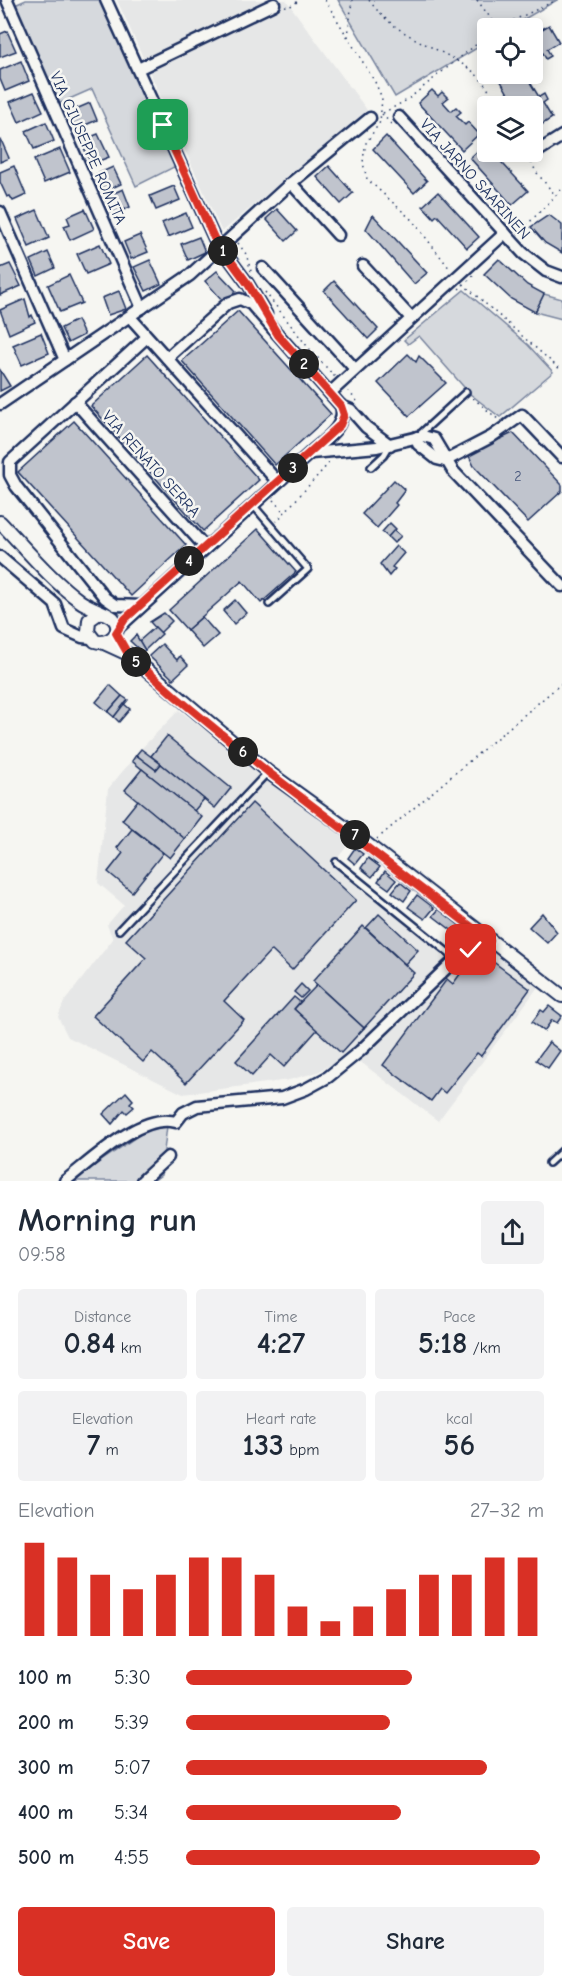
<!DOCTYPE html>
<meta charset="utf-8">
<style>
:root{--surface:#fff;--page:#f2f2f3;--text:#1f2937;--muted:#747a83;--accent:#d93025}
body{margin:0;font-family:"Comic Neue",sans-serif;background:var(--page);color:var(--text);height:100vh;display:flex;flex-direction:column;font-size:22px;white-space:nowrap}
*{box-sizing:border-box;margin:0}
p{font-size:20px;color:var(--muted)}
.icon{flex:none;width:33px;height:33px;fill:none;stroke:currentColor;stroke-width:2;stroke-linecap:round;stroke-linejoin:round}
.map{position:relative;height:1181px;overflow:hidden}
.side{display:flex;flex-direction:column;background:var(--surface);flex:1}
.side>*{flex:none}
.controls{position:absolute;left:477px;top:18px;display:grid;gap:12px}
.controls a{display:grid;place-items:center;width:66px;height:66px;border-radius:6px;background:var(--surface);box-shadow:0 3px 15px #0003;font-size:30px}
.pin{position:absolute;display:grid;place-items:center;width:51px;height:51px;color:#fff;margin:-26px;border-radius:12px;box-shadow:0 3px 9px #0006}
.km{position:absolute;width:30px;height:30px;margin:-15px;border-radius:50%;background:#222;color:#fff;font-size:16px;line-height:30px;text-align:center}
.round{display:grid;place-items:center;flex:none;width:63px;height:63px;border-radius:6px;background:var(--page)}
.summary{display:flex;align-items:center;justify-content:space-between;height:102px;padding:0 18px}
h1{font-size:33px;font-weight:600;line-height:45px}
.figures{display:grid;grid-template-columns:repeat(3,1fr);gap:9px;height:102px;padding:6px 18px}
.figures div{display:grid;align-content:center;border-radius:6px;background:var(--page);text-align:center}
.figures b{font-size:30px;font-weight:600}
.figures small{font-size:16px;font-weight:400}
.figures p{font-size:16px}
.chart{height:168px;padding:12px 18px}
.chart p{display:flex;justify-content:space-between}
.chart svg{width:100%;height:108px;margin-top:6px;stroke:var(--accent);stroke-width:6}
.action{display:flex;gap:12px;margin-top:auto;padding:12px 18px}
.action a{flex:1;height:69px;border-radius:6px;background:var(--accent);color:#fff;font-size:24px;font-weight:600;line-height:69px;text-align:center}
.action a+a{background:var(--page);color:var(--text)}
ul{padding:0 18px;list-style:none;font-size:20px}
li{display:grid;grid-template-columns:96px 72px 1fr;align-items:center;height:45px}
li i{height:15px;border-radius:8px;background:var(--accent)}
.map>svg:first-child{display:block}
.built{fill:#e6e7e7}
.green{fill:#d6d9dd;stroke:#78849e;stroke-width:1.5}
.building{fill:#c0c4cd;stroke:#1b2f5e;stroke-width:1.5}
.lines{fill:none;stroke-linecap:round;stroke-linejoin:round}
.service-casing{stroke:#1b2f5e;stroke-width:10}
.minor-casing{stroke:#1b2f5e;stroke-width:15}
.tertiary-casing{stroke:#1b2f5e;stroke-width:16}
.path{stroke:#1b2f5e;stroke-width:1.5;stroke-dasharray:1.5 4.5;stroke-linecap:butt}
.service{stroke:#f6f6f2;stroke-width:5}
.minor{stroke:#f6f6f2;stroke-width:10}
.tertiary{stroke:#f6f6f2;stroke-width:12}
.route-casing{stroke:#fff;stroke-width:12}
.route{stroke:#d93025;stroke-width:8}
.labels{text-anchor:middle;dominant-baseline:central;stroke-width:5;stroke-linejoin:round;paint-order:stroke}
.number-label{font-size:14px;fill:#44547a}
.street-label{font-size:16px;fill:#1b2f5e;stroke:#f6f6f2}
</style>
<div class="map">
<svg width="562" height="1181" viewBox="0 0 562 1181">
<rect width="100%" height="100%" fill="#f6f6f2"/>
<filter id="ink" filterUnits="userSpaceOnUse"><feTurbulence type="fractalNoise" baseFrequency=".0167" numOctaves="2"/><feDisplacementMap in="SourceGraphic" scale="12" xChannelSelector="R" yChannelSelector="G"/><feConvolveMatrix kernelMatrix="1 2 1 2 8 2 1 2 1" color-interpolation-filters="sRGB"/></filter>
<g filter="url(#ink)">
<g class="built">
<path d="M117,0H286L367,110L222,232Z"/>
<path d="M179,710L351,841L333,864L447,959L349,1054L318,1072L289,1080L183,1094L68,1037L58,1017L64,1002L113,939L107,925L124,905L98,883L108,789L141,749Z"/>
<path d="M488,947L538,987L438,1121L358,1060L431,989L466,960Z"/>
</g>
<g class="green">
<path d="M26,0H101L176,166L136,186L92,89L58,104L15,5Z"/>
<path d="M338,0H557L509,28H488L487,42L395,97Z"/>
<path d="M464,290L528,345L553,372L500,417L470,394L419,336L408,344L404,340Z"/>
<path d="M544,294L562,299V319L535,312Z"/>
<path d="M167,1126L161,1175L153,1181H72L148,1129Z"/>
</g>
<g class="building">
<path d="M549,25L559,42L547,49L551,56L546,59L543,53L532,60V35Z"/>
<path d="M7,31L16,51L0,57V34Z"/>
<path d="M21,61L29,81L5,91L0,79V70Z"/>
<path d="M497,74H525L539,97L544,94L547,100L543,103L552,118L538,127L532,119V106H525L519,97L512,101Z"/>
<path d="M432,90L438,96L442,92L448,98L443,102L451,111L456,107L461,112L456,116L465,125L468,122L479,134L462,150L418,103Z"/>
<path d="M34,92L43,111L19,122L10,102Z"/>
<path d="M90,103L97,120L76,129L69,112Z"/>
<path d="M46,122L54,141L34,149L26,131Z"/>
<path d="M98,134L109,157L91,164L81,141Z"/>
<path d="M386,136L427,181L414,193L373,149Z"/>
<path d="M1,140L9,158L0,162V141Z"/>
<path d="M485,144L488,152H492L528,191L512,205L470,158Z"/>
<path d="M60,149L70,172L44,183L34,160Z"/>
<path d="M14,166L26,195L13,201L10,196L7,197L0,182V172Z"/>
<path d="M329,166L353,193L341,204L317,177Z"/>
<path d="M113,167L121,184L103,192L95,175Z"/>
<path d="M174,186L180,200L156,210L150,196Z"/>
<path d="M123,189L130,207L113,215L105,197Z"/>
<path d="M438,192L479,237L467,248L437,215L434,218L423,206Z"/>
<path d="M85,209L94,229L70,240L64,226L70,224L67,217Z"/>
<path d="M277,209L297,231L286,241L266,219Z"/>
<path d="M37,210L49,238L29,247L17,219Z"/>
<path d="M186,213L192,227L168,237L162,223Z"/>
<path d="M373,215L427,273L414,284L366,229Z"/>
<path d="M549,215L562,225V253L545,243L531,227Z"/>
<path d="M140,235L148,252L131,259L124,242Z"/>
<path d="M199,237L205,252L188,260L181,244Z"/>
<path d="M100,244L109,264L86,274L77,254Z"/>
<path d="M48,252L55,268L38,276L31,260Z"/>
<path d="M499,259L527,285L544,294L535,312L511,299L484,274Z"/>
<path d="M150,260L161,284L146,291L134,267Z"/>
<path d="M10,264L21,286L0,295V268Z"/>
<path d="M217,271L236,291L224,302L205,281Z"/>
<path d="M69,275L82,303L60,312L48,285Z"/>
<path d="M334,281L378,329L368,339L324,291Z"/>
<path d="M119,291L126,309L108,315L102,298Z"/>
<path d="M25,299L30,317L32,315L35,322L9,334L0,310Z"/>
<path d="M238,311L331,414L275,465L182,361Z"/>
<path d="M77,320L84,335L68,343L61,328Z"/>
<path d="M41,333L49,353L22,365L13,345Z"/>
<path d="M408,354L416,362L419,356L446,383L409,416L378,383Z"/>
<path d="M147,355L259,480L203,531L91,406Z"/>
<path d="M0,370L10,386L0,391Z"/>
<path d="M74,421L186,545L131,596L18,472Z"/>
<path d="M513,433L562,485V491L528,522L474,466L468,454Z"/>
<path d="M394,480L405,490L395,503L397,505L377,528L362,514Z"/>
<path d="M390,523L396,529L388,537L382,532Z"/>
<path d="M258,529L296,572L261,603L242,581L187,630L169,610Z"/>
<path d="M394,530L401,536L394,543L388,537Z"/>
<path d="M396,546L404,553L392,567L395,569L389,576L380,564Z"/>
<path d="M235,600L246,613L234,624L223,611Z"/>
<path d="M164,613L172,621L160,633L150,622Z"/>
<path d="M202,617L218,635L203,648L187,630Z"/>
<path d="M155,627L162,634L145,650L138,642Z"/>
<path d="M136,635L145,650L142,652L130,641Z"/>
<path d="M162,644L177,660L180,656L188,665L173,679L149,656Z"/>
<path d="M110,685L122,696L108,712L96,702Z"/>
<path d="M122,696L128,700L114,717L108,712Z"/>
<path d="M124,704L130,709L119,722L114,717Z"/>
<path d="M167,736L231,788L215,808L151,756Z"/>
<path d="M141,749L161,764L156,770L136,755Z"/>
<path d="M136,755L156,770L161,764L204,799L194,811L132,761Z"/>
<path d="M142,769L202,817L185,839L125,790Z"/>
<path d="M138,800L185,839L170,858L122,820Z"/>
<path d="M252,803L356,900L292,970L271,950L224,1001L244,1020L186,1083L152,1052L143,1062L93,1016L146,958L126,940Z"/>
<path d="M132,829L163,853L132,892L108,872L123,853L117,848Z"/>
<path d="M355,848L363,854L355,864L348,858Z"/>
<path d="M368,858L380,867L372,877L361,868Z"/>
<path d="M385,871L396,880L389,889L378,881Z"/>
<path d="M400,882L411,891L404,901L392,892Z"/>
<path d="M417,895L434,908L425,919L408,907Z"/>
<path d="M439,909L469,932L463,939L433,916Z"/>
<path d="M542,913L557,932L547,943L529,927Z"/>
<path d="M379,914L418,950L405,964L366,928Z"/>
<path d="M363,926L414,973L364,1028L313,981Z"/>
<path d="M488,958L530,989L481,1056L477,1053L445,1093L440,1089L431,1101L383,1065L447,979L453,984L468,963L478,971Z"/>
<path d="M301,984L308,991L301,998L294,992Z"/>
<path d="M317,985L364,1028L341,1053L294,1009Z"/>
<path d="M294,997L300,1002L294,1009L317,1030L284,1067L271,1055L252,1076L236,1061Z"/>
<path d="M549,1006L562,1016L557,1023L552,1020L544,1031L532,1022L541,1010L544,1012Z"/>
<path d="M549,1042L560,1051L548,1068L536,1060Z"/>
<path d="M126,1092L133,1100L130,1103L134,1107L127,1113L124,1110L112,1124L103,1114Z"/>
</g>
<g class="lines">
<defs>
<g id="service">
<path d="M418,436L466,392"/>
<path d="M371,467L384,455L390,445"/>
<path d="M253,505L308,569L269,604"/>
<path d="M336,862L456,959"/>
<path d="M119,930L267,773"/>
<path d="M549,1163L562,1151"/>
</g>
<g id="minor">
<path d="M7,0L142,308"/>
<path d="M106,0L214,238L248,284L266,314"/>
<path d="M138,69L274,4"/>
<path d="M399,117L523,253L546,271L562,277"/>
<path d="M538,151L562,136"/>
<path d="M291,183L338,235"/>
<path d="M0,212L65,360"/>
<path d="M363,266L411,318"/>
<path d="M263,268L355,369"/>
<path d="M130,317L277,481"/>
<path d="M330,393L505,233"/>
<path d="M75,402L205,547"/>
<path d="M0,404L190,275L291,183L370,118"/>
<path d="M341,406L351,410L366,427L390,445"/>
<path d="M417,437L418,444L437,459L445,461"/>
<path d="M311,453L377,447L423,436L434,439L453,471L562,586"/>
<path d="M445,461L491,437L522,415L562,457"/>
<path d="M0,557L55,604L64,629L82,637L91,638"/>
<path d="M141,606L115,605L105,598L16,486L10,475V462L147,337"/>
<path d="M117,629L310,453C324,440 347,427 341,406L251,304L240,299L228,303L167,358"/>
<path d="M65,1181C91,1161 141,1112 176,1122L183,1113L197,1106L282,1098L306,1089L328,1077L360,1051L456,959L491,941"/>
<path d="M142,1181L168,1157"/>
</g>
<g id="tertiary">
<path d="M0,522C25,548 51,580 80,601C88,607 109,614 113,618C125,631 109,646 95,641L88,632L89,620L99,613"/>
<path d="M104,643L128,654L268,772L354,834L562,996"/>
</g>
</defs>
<use href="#service" class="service-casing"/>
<use href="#minor" class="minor-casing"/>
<use href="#tertiary" class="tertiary-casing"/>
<g class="path">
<path d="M325,0L375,82L382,98L380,122L366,143L364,153L363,163L367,179L413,221L450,269"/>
<path d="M369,0C396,38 435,44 471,70C483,79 491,94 499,106"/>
<path d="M477,0L498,28"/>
<path d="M285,6L289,7L300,0"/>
<path d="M497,28L557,0"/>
<path d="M348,37L352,0"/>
<path d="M383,113L407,100L488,35"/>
<path d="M382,114L391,124"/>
<path d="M525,152L537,173L555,195"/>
<path d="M518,234L562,189"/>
<path d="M238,243L246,254L251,271"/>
<path d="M463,284L562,371"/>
<path d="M459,289L473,276"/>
<path d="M265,292L307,346L335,377"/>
<path d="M348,391L357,401"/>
<path d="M473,398L499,420"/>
<path d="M273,500L284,512"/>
<path d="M276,522L329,463"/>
<path d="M377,839L562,683"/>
</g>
<use href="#service" class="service"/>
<use href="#minor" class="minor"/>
<use href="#tertiary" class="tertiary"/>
</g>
</g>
<g class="lines" filter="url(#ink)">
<defs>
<path id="route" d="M163,125L214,238L248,284L278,335L341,406L344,415L340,425L125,619L116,633L128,654L175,696L268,772L490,941L471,950"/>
</defs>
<use href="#route" class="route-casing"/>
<use href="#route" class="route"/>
</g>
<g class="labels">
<g class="number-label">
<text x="518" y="476">2</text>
</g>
<g class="street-label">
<text transform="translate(88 148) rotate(66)">VIA GIUSEPPE ROMITA</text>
<text transform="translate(475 179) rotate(48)">VIA JARNO SAARINEN</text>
<text transform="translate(151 464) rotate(48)">VIA RENATO SERRA</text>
</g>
</g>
</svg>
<div class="controls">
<a><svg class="icon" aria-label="locate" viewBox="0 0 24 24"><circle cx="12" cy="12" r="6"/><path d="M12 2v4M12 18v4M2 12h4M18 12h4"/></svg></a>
<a><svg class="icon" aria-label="layers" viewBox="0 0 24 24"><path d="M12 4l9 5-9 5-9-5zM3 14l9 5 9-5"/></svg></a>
</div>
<div class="pin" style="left:163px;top:125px;background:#1e9e55"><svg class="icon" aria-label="arrive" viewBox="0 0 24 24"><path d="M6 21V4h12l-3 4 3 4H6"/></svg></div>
<div class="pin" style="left:471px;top:950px;background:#d93025"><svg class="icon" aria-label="check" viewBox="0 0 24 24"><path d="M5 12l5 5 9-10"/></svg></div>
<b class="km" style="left:223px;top:251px">1</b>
<b class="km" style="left:304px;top:364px">2</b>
<b class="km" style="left:293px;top:468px">3</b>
<b class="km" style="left:189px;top:561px">4</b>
<b class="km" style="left:136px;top:662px">5</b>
<b class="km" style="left:243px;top:752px">6</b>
<b class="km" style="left:355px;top:835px">7</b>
</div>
<section class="side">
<div class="summary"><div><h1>Morning run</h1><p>09:58</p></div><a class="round"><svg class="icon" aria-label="share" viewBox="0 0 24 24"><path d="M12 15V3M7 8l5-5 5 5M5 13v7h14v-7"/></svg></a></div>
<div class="figures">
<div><p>Distance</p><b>0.84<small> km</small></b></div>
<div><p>Time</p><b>4:27</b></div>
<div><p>Pace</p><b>5:18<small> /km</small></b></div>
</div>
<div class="figures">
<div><p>Elevation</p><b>7<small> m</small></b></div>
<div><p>Heart rate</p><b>133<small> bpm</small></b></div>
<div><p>kcal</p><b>56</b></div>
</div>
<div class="chart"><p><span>Elevation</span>27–32 m</p>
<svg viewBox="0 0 160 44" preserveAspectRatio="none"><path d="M5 44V6M15 44V12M25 44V19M35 44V25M45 44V19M55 44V12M65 44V12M75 44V19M85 44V32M95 44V38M105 44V32M115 44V25M125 44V19M135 44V19M145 44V12M155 44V12"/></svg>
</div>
<ul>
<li><b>100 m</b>5:30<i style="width:63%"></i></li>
<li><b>200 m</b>5:39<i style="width:57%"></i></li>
<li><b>300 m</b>5:07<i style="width:84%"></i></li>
<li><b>400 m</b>5:34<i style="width:60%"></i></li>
<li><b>500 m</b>4:55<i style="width:99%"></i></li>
</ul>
<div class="action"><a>Save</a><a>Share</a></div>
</section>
